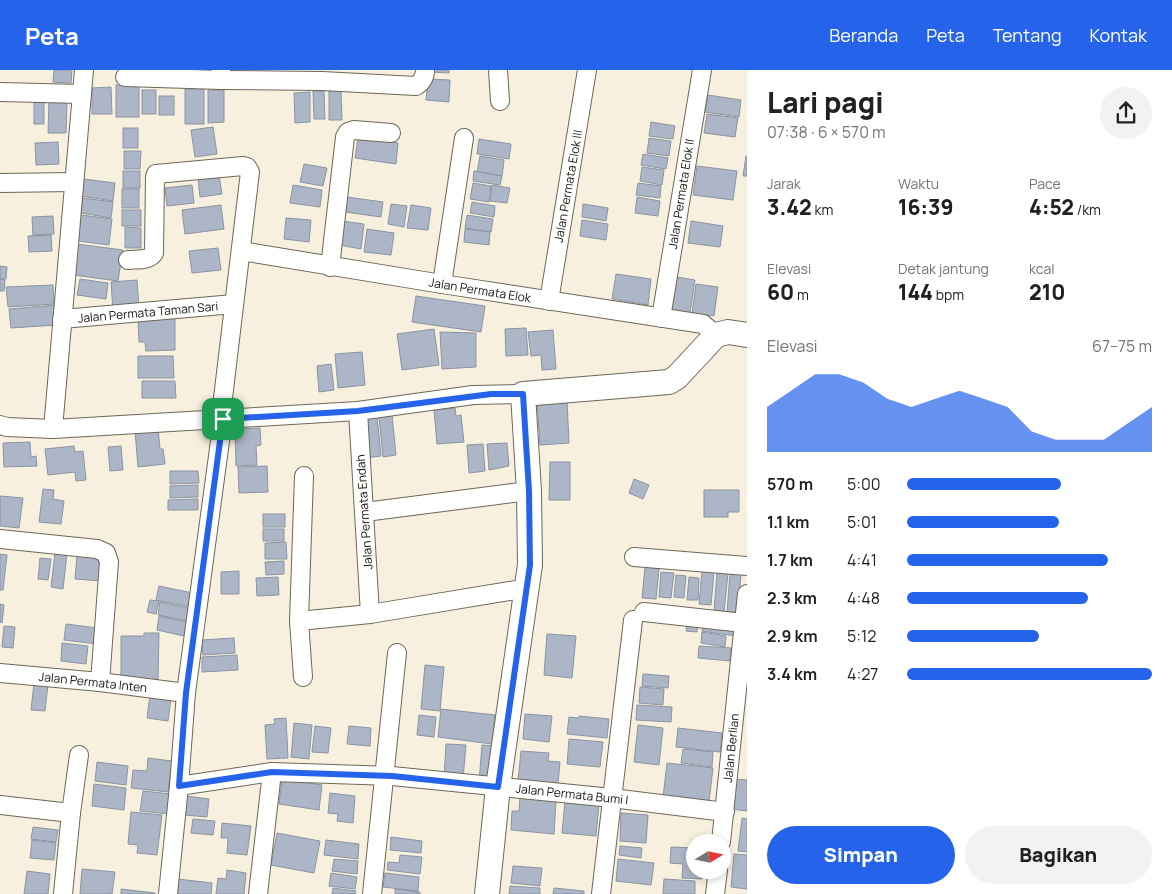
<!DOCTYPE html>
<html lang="id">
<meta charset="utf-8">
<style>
:root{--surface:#fff;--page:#f2f2f2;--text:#202124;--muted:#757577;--accent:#2563eb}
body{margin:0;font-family:Manrope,sans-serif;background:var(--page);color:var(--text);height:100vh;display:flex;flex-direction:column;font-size:19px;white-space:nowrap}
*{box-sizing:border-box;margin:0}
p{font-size:16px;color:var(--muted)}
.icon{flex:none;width:28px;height:28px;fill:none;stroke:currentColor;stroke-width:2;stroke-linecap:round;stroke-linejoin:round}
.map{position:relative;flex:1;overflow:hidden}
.details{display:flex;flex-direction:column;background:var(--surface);width:425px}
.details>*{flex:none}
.needle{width:32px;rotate:80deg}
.controls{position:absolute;left:686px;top:764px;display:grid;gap:10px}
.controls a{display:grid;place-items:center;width:45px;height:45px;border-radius:50%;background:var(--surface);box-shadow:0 2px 8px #0003;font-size:25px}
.pin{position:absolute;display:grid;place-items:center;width:42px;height:42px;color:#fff;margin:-21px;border-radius:10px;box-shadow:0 2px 8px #0006}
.round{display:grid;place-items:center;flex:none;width:52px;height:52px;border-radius:26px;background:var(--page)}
.overview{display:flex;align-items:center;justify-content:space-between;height:85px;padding:0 20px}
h1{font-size:28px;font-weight:800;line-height:38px}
.figures{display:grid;grid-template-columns:repeat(3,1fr);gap:8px;height:85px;padding:5px 20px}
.figures div{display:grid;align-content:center}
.figures b{font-size:21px;font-weight:800}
.figures small{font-size:14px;font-weight:400}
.figures p{font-size:14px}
.chart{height:140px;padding:10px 20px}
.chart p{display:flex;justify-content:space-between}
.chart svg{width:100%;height:90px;margin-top:5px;fill:var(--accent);opacity:.7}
.cta{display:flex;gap:10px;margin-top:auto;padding:10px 20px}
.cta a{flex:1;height:58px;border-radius:30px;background:var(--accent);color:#fff;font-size:20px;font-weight:800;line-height:58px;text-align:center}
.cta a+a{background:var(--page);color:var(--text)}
ul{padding:0 20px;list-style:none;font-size:16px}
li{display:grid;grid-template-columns:80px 60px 1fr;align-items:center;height:38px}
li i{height:12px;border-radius:6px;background:var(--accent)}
header{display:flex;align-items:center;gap:30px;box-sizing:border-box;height:70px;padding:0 25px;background:var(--accent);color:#fff}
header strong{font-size:24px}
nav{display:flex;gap:28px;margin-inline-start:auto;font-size:18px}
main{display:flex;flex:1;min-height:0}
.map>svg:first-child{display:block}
.building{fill:#adb6c6;stroke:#8b94a3}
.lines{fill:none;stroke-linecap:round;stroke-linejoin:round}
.street-casing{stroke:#6d6757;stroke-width:20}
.secondary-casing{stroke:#6d6757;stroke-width:26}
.street{stroke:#fff;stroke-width:18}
.secondary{stroke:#fff;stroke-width:24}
.route-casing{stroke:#fff;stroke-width:10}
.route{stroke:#2563eb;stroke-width:6}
.labels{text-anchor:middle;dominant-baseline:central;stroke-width:4;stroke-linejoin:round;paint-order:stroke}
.street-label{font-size:12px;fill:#16130d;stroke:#fff}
</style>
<header>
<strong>Peta</strong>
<nav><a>Beranda</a><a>Peta</a><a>Tentang</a><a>Kontak</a></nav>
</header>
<main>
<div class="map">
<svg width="747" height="824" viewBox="0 0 747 824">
<rect width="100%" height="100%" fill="#f7f0de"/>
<g class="building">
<path d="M54,0H72L71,13L53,12Z"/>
<path d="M432,0H449V3L432,2Z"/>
<path d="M428,9L450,10L449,32L426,30Z"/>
<rect x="116" y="15" width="23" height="32"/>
<path d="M111,17L112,44H92V18Z"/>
<rect x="185" y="19" width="19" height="35"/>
<rect x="142" y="20" width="14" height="24"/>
<path d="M208,20H224V52L208,53Z"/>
<path d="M313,21H324L325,49H314Z"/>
<path d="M329,21H341L342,50H329Z"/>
<path d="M310,22V52L295,53L294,23Z"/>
<path d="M708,25L741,30L739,47L705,42Z"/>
<rect x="159" y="26" width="15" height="19"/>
<path d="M49,30L67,31L66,63H48Z"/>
<rect x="34" y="32" width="10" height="22"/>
<path d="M707,44L738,48L735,67L704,63Z"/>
<path d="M651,52L675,56L673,69L649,66Z"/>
<path d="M213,57L217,84L195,87L191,60Z"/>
<rect x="123" y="58" width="15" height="20"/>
<path d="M358,68L398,73L396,94L355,88Z"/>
<path d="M649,68L671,71L669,86L647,83Z"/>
<path d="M479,69L511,74L509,89L477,84Z"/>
<path d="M58,72L59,94L36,95L35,73Z"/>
<path d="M124,81H141L140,99H124Z"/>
<path d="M643,84L668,88L666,99L641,95Z"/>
<path d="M480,86L504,90L502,106L477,102Z"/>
<path d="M746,86H747V106H743Z"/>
<path d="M304,94L327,98L323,116L300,112Z"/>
<path d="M697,96L737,101L733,130L693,125Z"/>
<path d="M642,97L664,100L662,115L640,111Z"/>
<rect x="123" y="101" width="17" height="17"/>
<path d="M474,101L502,106L500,115L473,111Z"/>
<path d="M219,105L222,124L200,127L198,108Z"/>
<path d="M84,109L115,113L113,131L81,126Z"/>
<path d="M473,113L491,116L489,132L470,129Z"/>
<path d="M638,113L661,116L660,128L636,125Z"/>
<path d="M192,115L194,133L167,136L165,118Z"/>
<path d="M293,115L322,120L320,137L290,133Z"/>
<path d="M492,115L510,118L507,133L490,131Z"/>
<rect x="122" y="119" width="17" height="19"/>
<path d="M347,127L383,132L381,147L345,142Z"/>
<path d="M637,127L660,131L658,146L635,143Z"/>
<path d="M83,128L113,132L111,148L81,143Z"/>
<path d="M472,132L495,136L494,147L470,143Z"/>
<path d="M391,134L407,136L404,157L388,154Z"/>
<path d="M583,134L608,138L606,151L582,147Z"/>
<path d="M221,135L224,159L185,164L182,140Z"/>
<path d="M411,135L431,138L428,160L407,158Z"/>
<rect x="122" y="140" width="19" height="16"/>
<path d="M81,145L112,149L109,175L78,171Z"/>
<path d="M467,145L493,149L491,162L465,158Z"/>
<path d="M53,146L54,164L33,165L32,147Z"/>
<path d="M286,148L311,150L309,172L284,169Z"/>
<path d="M582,150L608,154L606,170L580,166Z"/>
<path d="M342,151L364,154L361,179L339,175Z"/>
<path d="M691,151L723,156L720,177L688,173Z"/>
<path d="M125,157L141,158V178H125Z"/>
<path d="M367,159L394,163L391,185L364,182Z"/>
<path d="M465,159L490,162L489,175L464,172Z"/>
<path d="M51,165L52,181L29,182L28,166Z"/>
<path d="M77,174L123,180L118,211L73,205Z"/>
<path d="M218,178L221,200L192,203L189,181Z"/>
<path d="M0,196L7,197L6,209H0Z"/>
<path d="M616,204L651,209L648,235L612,229Z"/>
<path d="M671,206L695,210L690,243L667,240Z"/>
<path d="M0,209L5,210L4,221H0Z"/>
<path d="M80,209L108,213L106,229L77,225Z"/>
<path d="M137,210L139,239L113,241L111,212Z"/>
<path d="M696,214L718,217L714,246L692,243Z"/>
<path d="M53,215L54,234L8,237L6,217Z"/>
<path d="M416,226L485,236L481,262L412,252Z"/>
<path d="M56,235L57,255L11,258L9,239Z"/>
<path d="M175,248V280L146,281L145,272H139L138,249Z"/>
<path d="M526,258L528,285L506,286L505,259Z"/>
<path d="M434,259L439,295L402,300L397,264Z"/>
<path d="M553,260L556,299L542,300L541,285L531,286L528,262Z"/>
<path d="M440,262L476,263V297L442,299Z"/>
<path d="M362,282L365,315L338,318L335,284Z"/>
<path d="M138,286H173L174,308H138Z"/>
<path d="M331,294L334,320L319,322L317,296Z"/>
<path d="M142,311H175L176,328H142Z"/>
<path d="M567,329L569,373L540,375L537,331Z"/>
<path d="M455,338L456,346L461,345L464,372L437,374L434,340Z"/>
<path d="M392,345L396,385L383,387L379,347Z"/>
<path d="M377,346L381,386L364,388L360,348Z"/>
<path d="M158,358L160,379H163L165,394L138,397L135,361Z"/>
<path d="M260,358L261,375L256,376L257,395L236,396L235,359Z"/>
<path d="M30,372L31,387L36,386L37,396L4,397L3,373Z"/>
<path d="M507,373L509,396L489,400L487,374Z"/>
<path d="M483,374L485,401L469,403L467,375Z"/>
<path d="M74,376L75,382L83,381L86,410L76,411L75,402L48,405L45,379Z"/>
<path d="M121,376L123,400L110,401L108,377Z"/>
<path d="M550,392H570V430H549Z"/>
<path d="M267,396L268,422L239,423L238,397Z"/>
<path d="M170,401H198L199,413L170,414Z"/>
<path d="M634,409L649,415L643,429L629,423Z"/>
<path d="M198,415V427L170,428V416Z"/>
<path d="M43,419L54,420L53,429L64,431L61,454L39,452Z"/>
<path d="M704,420H739V442H728V447H704Z"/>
<path d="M0,426L23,428L19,458L0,456Z"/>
<path d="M198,429V440H168V430Z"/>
<rect x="263" y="444" width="22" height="13"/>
<rect x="263" y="459" width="21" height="12"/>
<path d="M286,472L287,489H265V473Z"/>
<path d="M55,482L67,483L63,519L51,517Z"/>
<path d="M0,484L7,485L3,520H0Z"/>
<path d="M77,485L104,487L102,511L75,509Z"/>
<path d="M40,488L51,489L48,510L38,509Z"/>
<path d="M284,491V504L266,505L265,492Z"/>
<path d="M645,497L659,499L656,529L642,528Z"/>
<path d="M239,501V524H221V502Z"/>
<path d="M702,501L714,502L711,535L699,534Z"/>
<path d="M661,502L674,503L671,528L659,527Z"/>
<path d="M717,502L728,503L724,542L714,541Z"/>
<path d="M730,503L741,504L738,543L727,542Z"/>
<path d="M676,505L686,506L684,528L674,527Z"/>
<path d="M278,507L279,525L257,526L256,508Z"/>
<path d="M689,507L699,508L698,530H687Z"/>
<path d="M159,516L193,523L190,537L156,530Z"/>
<path d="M150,530L159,531L156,544L147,542Z"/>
<path d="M160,532L192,539L189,551L158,545Z"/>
<path d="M0,534L4,535L2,553L0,552Z"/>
<path d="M159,546L187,552L184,566L157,560Z"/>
<path d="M688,547L698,548L697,562L686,561Z"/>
<path d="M704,550L737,555L736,566L702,561Z"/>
<path d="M66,554L98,558L97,574L64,570Z"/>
<path d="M4,556L15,557L13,578L2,577Z"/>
<path d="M702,562L726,566L725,577L701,573Z"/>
<path d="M144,563H159L158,610L121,609V566H144Z"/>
<path d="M547,564L576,566L572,608L544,605Z"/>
<path d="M234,568L235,583L203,585L201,570Z"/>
<path d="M62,573L88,576L86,594L61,591Z"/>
<path d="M699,576L731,578L730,591L698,588Z"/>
<path d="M237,585L238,600L202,602V587Z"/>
<path d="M425,595L444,597L440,641L421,639Z"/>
<path d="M643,604L669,606L668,618L642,616Z"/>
<path d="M34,613L48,614L45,641L31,640Z"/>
<path d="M640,617L664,619L663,635L639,633Z"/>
<path d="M150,625L171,628L168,651L147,648Z"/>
<path d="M637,635L672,637L671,652L636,650Z"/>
<path d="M441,639L495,645L492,674L438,667Z"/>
<path d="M525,644L552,646L549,672L523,669Z"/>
<path d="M419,645L436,647L434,667L417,665Z"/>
<path d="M579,646L609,649L607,668L567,664L569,647L579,648Z"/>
<path d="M286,648L288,688L267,689L265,655L275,654L274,649Z"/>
<path d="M294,653L312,655L309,689L291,687Z"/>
<path d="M638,655L663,658L659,695L634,692Z"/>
<path d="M315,656L331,658L328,683L312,682Z"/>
<path d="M349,656L371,658L370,676L347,674Z"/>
<path d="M678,658L722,663L720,682L676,677Z"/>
<path d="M569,669L603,672L600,697L567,694Z"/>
<path d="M446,674L466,675L463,709L444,708Z"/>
<path d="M482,675L495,676L491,713L479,712Z"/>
<path d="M683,679L713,682L712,697L681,693Z"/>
<path d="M521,681L549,683L548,691L560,692L558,714L518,711Z"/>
<path d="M148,688L172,691L168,722L131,718L133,700L147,701Z"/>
<path d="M97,692L128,696L126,715L95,711Z"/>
<path d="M667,693L713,698L709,732L663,727Z"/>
<path d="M282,709L322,715L319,740L279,734Z"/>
<path d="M734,709L747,710V741L730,739Z"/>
<path d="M94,714L126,718L124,740L92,736Z"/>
<path d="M143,721L171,724L168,744L140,741Z"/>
<path d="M330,723L355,726L353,753L337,751L338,744L328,743Z"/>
<path d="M186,726L209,729L207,747L184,745Z"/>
<path d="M520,726L556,730L554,764L511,760L512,741H519Z"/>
<path d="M565,731L599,734L596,766L562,763Z"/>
<path d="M131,742L162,745L157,785L137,783L138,775L128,774Z"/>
<path d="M621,743L648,745L646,773L620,771Z"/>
<path d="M742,748L747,749V782L738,781Z"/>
<path d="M193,749L215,751L213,765L191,763Z"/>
<path d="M222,753L251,756L247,785L227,783L228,768H221Z"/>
<path d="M33,757L58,760L56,772L31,769Z"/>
<path d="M277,763L320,771L314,803L271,795Z"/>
<path d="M391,767L422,771L421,783L390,780Z"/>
<path d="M32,770L56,773L54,790L30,788Z"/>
<path d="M326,770L359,774L358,789L324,785Z"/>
<path d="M620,776L642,778L641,788L619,785Z"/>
<path d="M671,777L695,778V800H702V809L682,808L683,794L670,793Z"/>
<path d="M734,784L747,785V819L731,817Z"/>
<path d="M400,785L422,787L420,804L387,800L388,792L399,793Z"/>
<path d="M334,789L358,791L357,804L332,801Z"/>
<path d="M618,789L654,793L651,815L616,811Z"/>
<path d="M513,796L542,798L540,816L511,813Z"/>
<path d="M82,799L115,802L112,824H80Z"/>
<path d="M227,800L246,803L244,824H216L218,808L226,809Z"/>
<path d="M27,801L50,804L48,824H24Z"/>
<path d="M331,803L357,807L355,819L329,816Z"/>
<path d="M385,803L419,807L418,821L383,817Z"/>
<path d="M178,809L212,813L211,824H177Z"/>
<path d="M664,809L695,811V824H663Z"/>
<path d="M510,816L540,818V824H509Z"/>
<path d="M333,818L356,821L355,824H332Z"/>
<path d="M554,818L584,821V824H553Z"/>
<path d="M121,819L155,823V824H121Z"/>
<path d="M395,819L420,822V824H395Z"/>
</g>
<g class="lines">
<defs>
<g id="street">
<path d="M498,0L500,31"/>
<path d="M125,7L221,10V0"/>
<path d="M221,10L322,11L416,16C422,12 425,7 425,0"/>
<path d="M0,22L82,24"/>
<path d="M0,113L74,112"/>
<path d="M241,181L442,214L703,254L716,265"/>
<path d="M128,190C137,189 149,191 154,183L155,107L156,104L243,96L247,97L250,102L223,328V349L186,623L179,716L168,824"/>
<path d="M330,197L345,67L348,62L354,60L391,63"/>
<path d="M442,214L464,68"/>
<path d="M549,231L587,0"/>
<path d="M661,248L702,0"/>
<path d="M62,249L234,234"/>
<path d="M358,341L370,544"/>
<path d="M0,355L7,357L53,359L358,341L473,325L523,324"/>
<path d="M53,359L84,0"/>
<path d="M304,406L299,551L370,544L528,518"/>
<path d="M365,442L529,421"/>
<path d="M0,469L97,479L106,483L109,492L100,612"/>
<path d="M634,487L747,496"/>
<path d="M644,542L743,553"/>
<path d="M299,551L303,607"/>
<path d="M0,603L100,612L186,623"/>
<path d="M179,716L272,702L392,706L612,728L725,742"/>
<path d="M0,735L71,743"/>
<path d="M721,772L747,524"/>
<path d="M63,824L71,743L79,685"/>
<path d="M258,824L272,702"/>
<path d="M372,824L397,583"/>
<path d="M601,824L633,550"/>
<path d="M715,824L718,800"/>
</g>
<path id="secondary" d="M487,824L498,717L530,495L529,421L523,324L669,312L677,307L716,265L728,262L747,265"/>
</defs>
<use href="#street" class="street-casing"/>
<use href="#secondary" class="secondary-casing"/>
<use href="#street" class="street"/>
<use href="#secondary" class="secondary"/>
</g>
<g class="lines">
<defs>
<path id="route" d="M491,324H523L529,421L530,495L498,717L392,706L272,702L179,716L186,623L223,349L358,341Z"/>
</defs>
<use href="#route" class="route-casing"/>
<use href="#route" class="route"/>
</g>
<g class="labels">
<g class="street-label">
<text transform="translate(568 116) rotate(-80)">Jalan Permata Elok III</text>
<text transform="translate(681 124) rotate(-81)">Jalan Permata Elok II</text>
<text transform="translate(480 220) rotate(9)">Jalan Permata Elok</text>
<text transform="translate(148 242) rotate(-5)">Jalan Permata Taman Sari</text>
<text transform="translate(364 442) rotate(-94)">Jalan Permata Endah</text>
<text transform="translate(93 612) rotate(6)">Jalan Permata Inten</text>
<text transform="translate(731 678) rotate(-84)">Jalan Berlian</text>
<text transform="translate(572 724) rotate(6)">Jalan Permata Bumi I</text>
</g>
</g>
</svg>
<div class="controls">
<a><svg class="needle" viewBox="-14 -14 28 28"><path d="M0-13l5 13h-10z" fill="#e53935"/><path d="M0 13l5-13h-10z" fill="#757577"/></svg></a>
</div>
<div class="pin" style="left:223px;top:349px;background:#1e9e55"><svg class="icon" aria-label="arrive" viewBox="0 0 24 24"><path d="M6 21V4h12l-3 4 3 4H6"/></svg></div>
</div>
<section class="details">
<div class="overview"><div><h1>Lari pagi</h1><p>07:38 · 6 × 570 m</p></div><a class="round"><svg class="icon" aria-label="share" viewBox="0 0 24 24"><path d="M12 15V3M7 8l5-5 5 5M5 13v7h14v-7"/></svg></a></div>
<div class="figures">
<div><p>Jarak</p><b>3.42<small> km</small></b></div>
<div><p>Waktu</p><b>16:39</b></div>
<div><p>Pace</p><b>4:52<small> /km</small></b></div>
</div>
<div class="figures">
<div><p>Elevasi</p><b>60<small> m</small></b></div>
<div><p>Detak jantung</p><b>144<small> bpm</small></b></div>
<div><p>kcal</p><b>210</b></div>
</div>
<div class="chart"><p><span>Elevasi</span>67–75 m</p>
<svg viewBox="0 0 160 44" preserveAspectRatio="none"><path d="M0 44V22L10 14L20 6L30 6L40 10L50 18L60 22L70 18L80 14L90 18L100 22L110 34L120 38L130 38L140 38L150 30L160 22V44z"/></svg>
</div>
<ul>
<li><b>570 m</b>5:00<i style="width:63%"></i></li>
<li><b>1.1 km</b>5:01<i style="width:62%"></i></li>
<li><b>1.7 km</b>4:41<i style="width:82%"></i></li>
<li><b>2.3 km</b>4:48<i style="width:74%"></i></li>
<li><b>2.9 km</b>5:12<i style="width:54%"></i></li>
<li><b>3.4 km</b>4:27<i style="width:100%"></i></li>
</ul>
<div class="cta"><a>Simpan</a><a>Bagikan</a></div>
</section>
</main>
